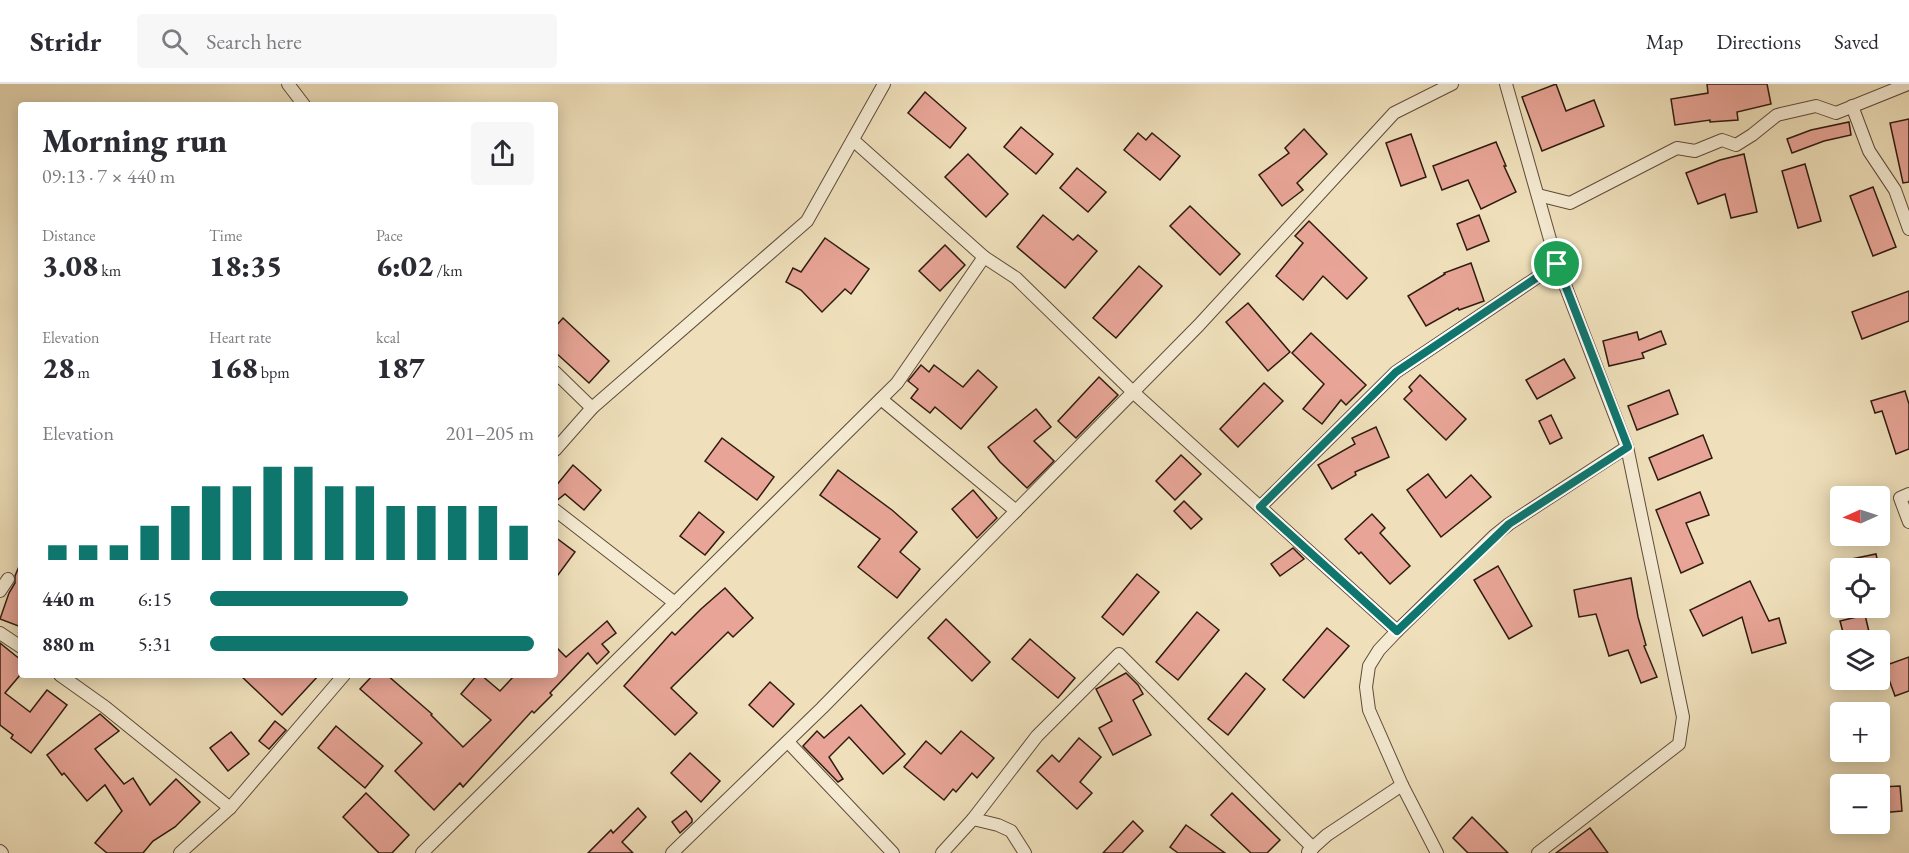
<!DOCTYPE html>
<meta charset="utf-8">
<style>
:root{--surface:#fff;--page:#f7f7f7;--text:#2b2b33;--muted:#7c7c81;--line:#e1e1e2;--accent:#0f766e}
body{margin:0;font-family:"EB Garamond",serif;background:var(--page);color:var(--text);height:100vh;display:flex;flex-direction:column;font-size:22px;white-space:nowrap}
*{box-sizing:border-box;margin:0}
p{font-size:20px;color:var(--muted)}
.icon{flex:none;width:33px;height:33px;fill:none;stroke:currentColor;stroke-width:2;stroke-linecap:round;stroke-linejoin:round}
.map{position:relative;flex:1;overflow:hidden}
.panel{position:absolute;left:18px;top:18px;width:540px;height:576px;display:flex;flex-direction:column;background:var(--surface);border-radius:6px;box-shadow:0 3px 15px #0003}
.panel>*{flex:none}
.needle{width:39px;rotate:267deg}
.fabs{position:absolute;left:1830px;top:402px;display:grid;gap:12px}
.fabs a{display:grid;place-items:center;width:60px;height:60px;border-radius:6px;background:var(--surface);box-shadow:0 3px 15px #0003;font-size:30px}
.pin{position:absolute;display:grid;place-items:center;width:51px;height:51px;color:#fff;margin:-26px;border:3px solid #fff;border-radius:50%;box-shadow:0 2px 6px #0007}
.round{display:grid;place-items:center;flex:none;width:63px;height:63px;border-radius:6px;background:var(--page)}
.summary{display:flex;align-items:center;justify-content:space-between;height:102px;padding:0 24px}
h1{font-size:33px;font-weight:800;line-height:45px}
.metrics{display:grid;grid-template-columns:repeat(3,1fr);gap:9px;height:102px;padding:6px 24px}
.metrics div{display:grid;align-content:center}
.metrics b{font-size:30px;font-weight:800}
.metrics small{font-size:16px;font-weight:400}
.metrics p{font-size:16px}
.chart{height:168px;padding:12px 24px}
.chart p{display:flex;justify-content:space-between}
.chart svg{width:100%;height:108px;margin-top:6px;stroke:var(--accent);stroke-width:6}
ul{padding:0 24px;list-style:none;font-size:20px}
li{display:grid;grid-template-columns:96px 72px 1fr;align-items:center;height:45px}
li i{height:15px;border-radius:8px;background:var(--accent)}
header{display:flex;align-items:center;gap:36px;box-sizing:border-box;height:84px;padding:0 30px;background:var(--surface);border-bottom:2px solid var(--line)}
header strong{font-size:28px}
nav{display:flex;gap:33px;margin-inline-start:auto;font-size:21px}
.search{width:420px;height:54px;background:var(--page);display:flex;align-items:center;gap:15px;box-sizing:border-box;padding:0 21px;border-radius:6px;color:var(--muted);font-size:22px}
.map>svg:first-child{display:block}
.building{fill:#e8a597;stroke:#2f1b10;stroke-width:1.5}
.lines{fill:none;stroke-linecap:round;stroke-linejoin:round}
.street-casing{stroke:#5f4c3b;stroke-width:14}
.street{stroke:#f5ebd3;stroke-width:12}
.route-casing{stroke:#fff;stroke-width:12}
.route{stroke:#0f766e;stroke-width:8}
</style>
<header>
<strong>Stridr</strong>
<div class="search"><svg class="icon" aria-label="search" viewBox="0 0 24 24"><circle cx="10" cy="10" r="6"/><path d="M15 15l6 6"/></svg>Search here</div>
<nav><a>Map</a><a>Directions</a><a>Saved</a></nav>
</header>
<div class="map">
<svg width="1909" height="769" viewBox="0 0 1909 769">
<rect width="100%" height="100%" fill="#efe0bb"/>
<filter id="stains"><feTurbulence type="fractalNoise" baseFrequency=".00333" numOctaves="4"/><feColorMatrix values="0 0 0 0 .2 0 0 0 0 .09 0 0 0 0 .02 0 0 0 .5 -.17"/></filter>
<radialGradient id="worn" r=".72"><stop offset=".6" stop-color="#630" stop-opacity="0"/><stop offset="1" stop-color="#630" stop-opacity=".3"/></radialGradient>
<g class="building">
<path d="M1556,0L1566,27L1594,16L1604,42L1542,67L1522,13Z"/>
<path d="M1707,0H1767L1771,20L1737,28L1738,36L1710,38V36L1675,41L1671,15L1708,9Z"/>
<path d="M925,8L966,44L950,64L908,29Z"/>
<path d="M1909,35V98L1903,99L1890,39Z"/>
<path d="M1849,38L1851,51L1824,57L1792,69L1787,55L1811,46Z"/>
<path d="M1021,43L1053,70L1036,90L1004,63Z"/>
<path d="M1304,45L1327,70L1297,99L1303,106L1282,122L1259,91L1289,69L1285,64Z"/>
<path d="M1138,49L1146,56L1152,49L1180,72L1160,96L1124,66Z"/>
<path d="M1411,50L1426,93L1401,102L1386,59Z"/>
<path d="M1496,58L1506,82H1504L1516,108L1481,125L1468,96L1442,106L1433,82Z"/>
<path d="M968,70L1008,110L986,133L945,93Z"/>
<path d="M1744,70L1757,128L1731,134L1725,110L1698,120L1686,89L1720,76Z"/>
<path d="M1805,80L1821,137L1798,144L1782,87Z"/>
<path d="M1077,84L1106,108L1088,128L1060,104Z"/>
<path d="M1873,103L1896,163L1873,172L1850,112Z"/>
<path d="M1190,122L1240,170L1220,191L1170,142Z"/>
<path d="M1043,131L1073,156L1078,151L1097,167L1065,204L1017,163Z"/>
<path d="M1479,131L1489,157L1467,166L1457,140Z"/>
<path d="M1309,137L1367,194L1347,215L1323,192L1303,216L1276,192L1303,159L1295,152Z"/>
<path d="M825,154L869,185L851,210L845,205L822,228L801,206L786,198L793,184L801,188Z"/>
<path d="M945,161L965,181L940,207L919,187Z"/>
<path d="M1471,179L1484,217L1459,226L1458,224L1426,242L1408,212L1445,190L1444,189Z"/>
<path d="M1139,182L1162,202L1116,254L1093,234Z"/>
<path d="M1909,207V237L1862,255L1852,228Z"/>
<path d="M1248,219L1290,268L1268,287L1226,238Z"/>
<path d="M563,234L609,277L589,299L555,268V243Z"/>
<path d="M1661,247L1666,260L1642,269L1644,274L1609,282L1603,257L1637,248L1639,256Z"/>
<path d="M1311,249L1366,301L1346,321L1341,316L1322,340L1303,325L1324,300L1292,269Z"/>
<path d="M1564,275L1575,294L1537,315L1526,296Z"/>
<path d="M921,281L929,288L934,281L963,303L978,286L997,303L961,345L935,323L930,329L911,314L918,305L908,297Z"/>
<path d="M1420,291L1466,335L1446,356L1404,315L1412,307L1409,303Z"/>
<path d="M1099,293L1118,311L1076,354L1058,337Z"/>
<path d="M1264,299L1283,317L1238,363L1220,345Z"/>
<path d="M1669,306L1678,330L1637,346L1628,322Z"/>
<path d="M1905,307L1909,320V365L1896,370L1882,327L1875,329L1871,317Z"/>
<path d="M1036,325L1051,343L1034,357L1054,377L1027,404L1000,378L988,363Z"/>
<path d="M1551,331L1562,354L1550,360L1539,337Z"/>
<path d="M1376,343L1389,373L1355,388L1356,391L1332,405L1318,381L1355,360L1352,354Z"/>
<path d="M1703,351L1712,374L1658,396L1649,374Z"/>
<path d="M722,354L774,393L757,416L705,377Z"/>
<path d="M1181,371L1201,390L1175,416L1156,397Z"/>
<path d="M573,381L601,406L584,426L565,410L555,418V403Z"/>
<path d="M838,386L892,426L917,448L900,468L920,485L897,514L858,483L880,455L820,411Z"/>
<path d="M1428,390L1446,414L1471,391L1491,413L1441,453L1407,406Z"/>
<path d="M973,406L997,434L977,454L952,425Z"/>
<path d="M1700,408L1709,431L1686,439L1703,479L1681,489L1656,426Z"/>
<path d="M1184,417L1202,435L1191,445L1174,427Z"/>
<path d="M699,428L724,448L705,471L680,452Z"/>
<path d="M1372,430L1385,444L1380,449L1410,482L1390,500L1361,468L1359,470L1345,455Z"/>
<path d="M555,453L575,468L555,495Z"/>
<path d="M1293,464L1304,475L1280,492L1271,480Z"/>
<path d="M1876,470L1879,484H1833L1832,479Z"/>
<path d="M20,480H21V543L0,535L9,509L15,499V492Z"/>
<path d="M1498,482L1532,542L1509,555L1474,496Z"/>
<path d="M1137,490L1159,508L1123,551L1102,533Z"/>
<path d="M1631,494L1638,533L1646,561L1644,562L1657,593L1641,599L1628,566L1609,572L1596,530L1579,533L1574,506Z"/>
<path d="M1750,497L1769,537L1779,534L1786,559L1752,569L1742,533L1703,552L1690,526Z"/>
<path d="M725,504L753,534L733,553L728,548L671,604L697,629L675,651L624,602L672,548L675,551L701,525Z"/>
<path d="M1197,528L1219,546L1178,596L1156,578Z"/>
<path d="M1865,531L1871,556H1845L1840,537Z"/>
<path d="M946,535L990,578L972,597L928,554Z"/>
<path d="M607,537L616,549L602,560L609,568L597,580L588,569L550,609L552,611L534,629L532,627L463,703L460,699L434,726L395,687L422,659L360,605L373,591H387L432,630L431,631L463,663L491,636L461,610L477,591H481L500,607L515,591H555V562L566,573Z"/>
<path d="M1327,544L1349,562L1304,614L1283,596Z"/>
<path d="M1030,555L1075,594L1058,614L1012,575Z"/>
<path d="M0,559L21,576V590L5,609L30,628L47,606L67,621L31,669L11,654L13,651L0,641Z"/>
<path d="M1909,573V607L1895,612L1884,582Z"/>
<path d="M1126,589L1138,601L1143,610L1133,616L1151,651L1113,671L1099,644L1112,637L1096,605Z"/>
<path d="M1246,589L1265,605L1228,651L1208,635Z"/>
<path d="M240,591H319L282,631Z"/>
<path d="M770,598L794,620L773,643L749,621Z"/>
<path d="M861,621L905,670L883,690L849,653L829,673L843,695L838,698L803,662L817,647L824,654Z"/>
<path d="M100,630L119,647L95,665L124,700L133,694L150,721L176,695L200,718L175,743L153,757L143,769H107L95,759L122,727L105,701L87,717L64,689L62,691L47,671Z"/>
<path d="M275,637L286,646L269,665L259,657Z"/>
<path d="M336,642L383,682L365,704L318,664Z"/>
<path d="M961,647L994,674L977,694L972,689L956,708L953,705L944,716L904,683L926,657L941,670Z"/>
<path d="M231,648L249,670L228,687L210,664Z"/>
<path d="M1079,654L1101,673L1080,698L1092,709L1077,725L1037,687L1052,671L1059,678Z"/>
<path d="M690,669L720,697L701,718L671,689Z"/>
<path d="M1900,702L1902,727L1880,729V703Z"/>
<path d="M366,709L409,751L392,769H379L343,733Z"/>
<path d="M1232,709L1280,756L1267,769H1251L1211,731Z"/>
<path d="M638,724L646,733L622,758L633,769H588L611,746L613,749Z"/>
<path d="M686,727L692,735V738L680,749L672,738Z"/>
<path d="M1472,733L1508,769H1468L1453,754Z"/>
<path d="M1133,737L1143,747L1122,769H1103Z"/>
<path d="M1186,741L1225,769H1178L1170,763Z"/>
<path d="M1590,744L1608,769H1556Z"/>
</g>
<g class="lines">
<defs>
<g id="street">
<path d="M288,0L304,21"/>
<path d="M1506,0L1557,180L1627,363L1683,633L1679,660L1538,769"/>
<path d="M1852,22L1869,67L1895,106L1909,145"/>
<path d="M1538,111L1570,119L1677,64L1695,67L1722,56L1736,61L1752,51L1777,31L1816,22L1836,29L1908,0"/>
<path d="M984,173L1016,194L1133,308L1397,547"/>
<path d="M555,288L592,324"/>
<path d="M881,315L1016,427"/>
<path d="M555,366L592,324L807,137L884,0"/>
<path d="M1909,410L1900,414L1909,438"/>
<path d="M1260,423L1396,288L1557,180"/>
<path d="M555,426L675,519"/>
<path d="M0,507L8,495"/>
<path d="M0,549L21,563"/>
<path d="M60,591L105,623L230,724"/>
<path d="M788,658L893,769"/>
<path d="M973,735L1037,652L1119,570L1313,764"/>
<path d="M0,767L2,769"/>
<path d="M1308,768L1327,751L1402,701"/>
<path d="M180,769L230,724L344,591"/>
<path d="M422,769L897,299L984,173L853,56"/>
<path d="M672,769L822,624L1199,241L1394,29L1452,0"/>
<path d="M942,769L973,735L998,741L1011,747L1025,769"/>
<path d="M1437,769L1402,701L1369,626L1366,603L1369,582L1379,566L1397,547L1494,452L1509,440L1627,363"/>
</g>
</defs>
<use href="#street" class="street-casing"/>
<use href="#street" class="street"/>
</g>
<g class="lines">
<defs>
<path id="route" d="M1557,180L1628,363L1509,440L1397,547L1260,423L1396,288Z"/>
</defs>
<use href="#route" class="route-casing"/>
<use href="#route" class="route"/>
</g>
<rect width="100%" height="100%" filter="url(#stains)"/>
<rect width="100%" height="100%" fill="url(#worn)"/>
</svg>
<div class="fabs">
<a><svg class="needle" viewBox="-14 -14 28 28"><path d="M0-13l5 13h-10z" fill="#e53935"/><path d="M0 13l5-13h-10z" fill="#7c7c81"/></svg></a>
<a><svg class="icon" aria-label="locate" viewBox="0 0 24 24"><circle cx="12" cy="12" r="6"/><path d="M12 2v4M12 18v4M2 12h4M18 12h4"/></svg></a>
<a><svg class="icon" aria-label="layers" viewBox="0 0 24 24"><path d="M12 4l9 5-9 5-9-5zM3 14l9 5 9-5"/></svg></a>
<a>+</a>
<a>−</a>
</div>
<div class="pin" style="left:1557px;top:180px;background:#1e9e55"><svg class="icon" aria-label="arrive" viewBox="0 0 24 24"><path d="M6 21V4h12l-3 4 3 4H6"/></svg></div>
<section class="panel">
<div class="summary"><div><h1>Morning run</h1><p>09:13 · 7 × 440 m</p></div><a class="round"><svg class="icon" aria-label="share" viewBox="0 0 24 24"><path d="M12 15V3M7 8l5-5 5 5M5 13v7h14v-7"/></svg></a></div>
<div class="metrics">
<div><p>Distance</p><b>3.08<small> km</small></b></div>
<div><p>Time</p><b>18:35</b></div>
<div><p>Pace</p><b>6:02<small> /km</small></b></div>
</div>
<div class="metrics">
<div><p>Elevation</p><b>28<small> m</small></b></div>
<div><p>Heart rate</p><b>168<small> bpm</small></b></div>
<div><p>kcal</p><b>187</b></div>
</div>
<div class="chart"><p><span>Elevation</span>201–205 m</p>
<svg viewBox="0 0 160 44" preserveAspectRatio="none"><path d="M5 44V38M15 44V38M25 44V38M35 44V30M45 44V22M55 44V14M65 44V14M75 44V6M85 44V6M95 44V14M105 44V14M115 44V22M125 44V22M135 44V22M145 44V22M155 44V30"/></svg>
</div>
<ul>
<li><b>440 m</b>6:15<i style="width:61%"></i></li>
<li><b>880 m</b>5:31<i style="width:100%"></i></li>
</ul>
</section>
</div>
